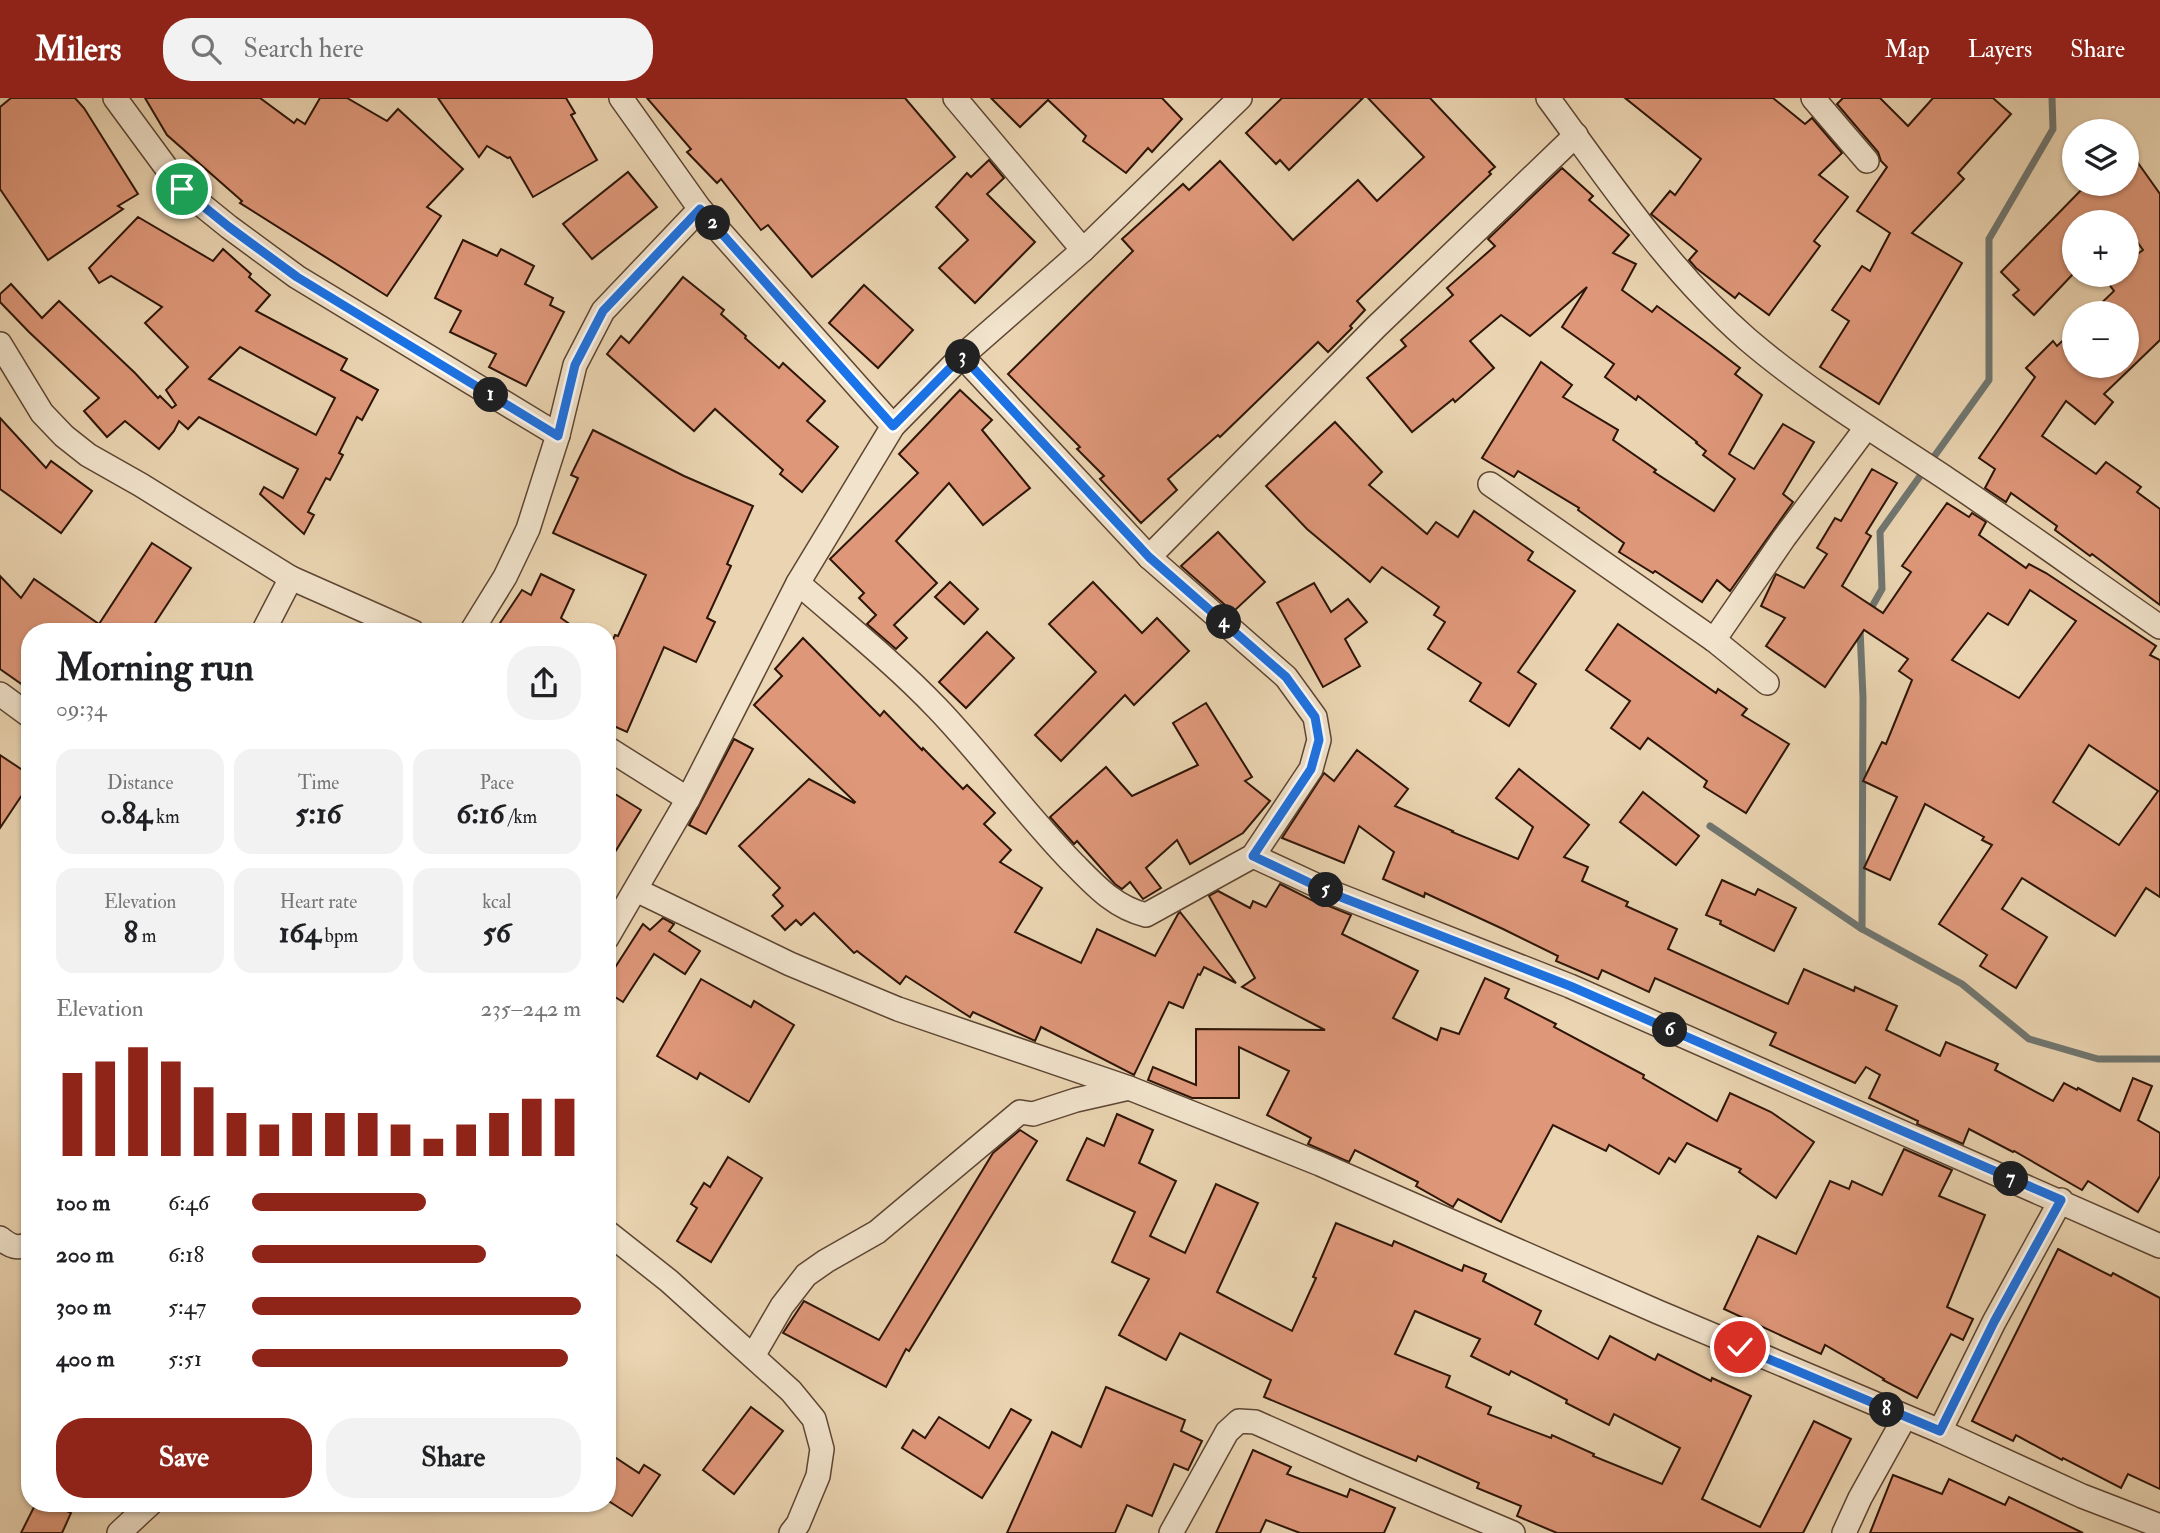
<!DOCTYPE html>
<meta charset="utf-8">
<style>
:root{--surface:#fff;--page:#f2f2f2;--text:#202124;--muted:#757577;--accent:#8f2418}
body{margin:0;font-family:"IM FELL Double Pica",serif;background:var(--page);color:var(--text);height:100vh;display:flex;flex-direction:column;font-size:26px;white-space:nowrap}
*{box-sizing:border-box;margin:0}
p{font-size:23px;color:var(--muted)}
.icon{flex:none;width:38px;height:38px;fill:none;stroke:currentColor;stroke-width:2;stroke-linecap:round;stroke-linejoin:round}
.map{position:relative;flex:1;overflow:hidden}
.drawer{position:absolute;left:21px;top:525px;width:595px;height:889px;display:flex;flex-direction:column;background:var(--surface);border-radius:28px;box-shadow:0 2px 5px #0004}
.drawer>*{flex:none}
.fabs{position:absolute;left:2062px;top:21px;display:grid;gap:14px}
.fabs a{display:grid;place-items:center;width:77px;height:77px;border-radius:50%;background:var(--surface);box-shadow:0 2px 5px #0004;font-size:35px}
.pin{position:absolute;display:grid;place-items:center;width:60px;height:60px;color:#fff;margin:-30px;border:4px solid #fff;border-radius:50%;box-shadow:0 2px 7px #0007}
.km{position:absolute;width:35px;height:35px;margin:-18px;border-radius:50%;background:#222;color:#fff;font-size:19px;line-height:35px;text-align:center}
.round{display:grid;place-items:center;flex:none;width:74px;height:74px;border-radius:28px;background:var(--page)}
.headline{display:flex;align-items:center;justify-content:space-between;height:119px;padding:0 35px}
h1{font-size:38px;font-weight:800;line-height:52px}
.metrics{display:grid;grid-template-columns:repeat(3,1fr);gap:10px;height:119px;padding:7px 35px}
.metrics div{display:grid;align-content:center;border-radius:18px;background:var(--page);text-align:center}
.metrics b{font-size:30px;font-weight:800}
.metrics small{font-size:19px;font-weight:400}
.metrics p{font-size:19px}
.chart{height:196px;padding:14px 35px}
.chart p{display:flex;justify-content:space-between}
.chart svg{width:100%;height:126px;margin-top:7px;stroke:var(--accent);stroke-width:6}
.button{display:flex;gap:14px;margin-top:auto;padding:14px 35px}
.button a{flex:1;height:80px;border-radius:28px;background:var(--accent);color:#fff;font-size:28px;font-weight:800;line-height:80px;text-align:center}
.button a+a{background:var(--page);color:var(--text)}
ul{padding:0 35px;list-style:none;font-size:23px}
li{display:grid;grid-template-columns:112px 84px 1fr;align-items:center;height:52px}
li i{height:18px;border-radius:9px;background:var(--accent)}
header{display:flex;align-items:center;gap:42px;box-sizing:border-box;height:98px;padding:0 35px;background:var(--accent);color:#fff}
header strong{font-size:33px}
nav{display:flex;gap:38px;margin-inline-start:auto;font-size:24px}
.search{width:490px;height:63px;background:var(--page);display:flex;align-items:center;gap:18px;box-sizing:border-box;padding:0 24px;border-radius:28px;color:var(--muted);font-size:26px}
.map>svg:first-child{display:block}
.lines{fill:none;stroke-linecap:round;stroke-linejoin:round}
.stream{stroke:#707670;stroke-width:7}
.building{fill:#de9779;stroke:#2e1507;stroke-width:2;fill-rule:evenodd}
.street-casing{stroke:#5d4532;stroke-width:26}
.street{stroke:#f1e3cc;stroke-width:23}
.route-casing{stroke:#fff;stroke-width:14}
.route{stroke:#1a73e8;stroke-width:9}
</style>
<header>
<strong>Milers</strong>
<div class="search"><svg class="icon" aria-label="search" viewBox="0 0 24 24"><circle cx="10" cy="10" r="6"/><path d="M15 15l6 6"/></svg>Search here</div>
<nav><a>Map</a><a>Layers</a><a>Share</a></nav>
</header>
<div class="map">
<svg width="2160" height="1435" viewBox="0 0 2160 1435">
<rect width="100%" height="100%" fill="#ead4b1"/>
<filter id="stains"><feTurbulence type="fractalNoise" baseFrequency=".00286" numOctaves="4"/><feColorMatrix values="0 0 0 0 .2 0 0 0 0 .09 0 0 0 0 .02 0 0 0 .5 -.17"/></filter>
<radialGradient id="worn" r=".72"><stop offset=".6" stop-color="#630" stop-opacity="0"/><stop offset="1" stop-color="#630" stop-opacity=".3"/></radialGradient>
<g class="lines">
<g class="stream">
<path d="M1869,514L1882,491L1880,434L1989,282V141L2053,31L2052,0"/>
<path d="M1860,531L1863,600L1862,831"/>
<path d="M1710,728L1862,831L1962,886L2029,941L2098,961H2160"/>
</g>
</g>
<g class="building">
<path d="M11,0H75L84,10L138,96L118,108L123,111L48,162L0,91V9Z"/>
<path d="M145,0H260L294,25L297,21L305,26L320,0H347L387,23L398,11L463,71L427,109L441,118L387,198L240,105L242,103L167,37Z"/>
<path d="M438,0H566L575,15L571,17L597,62L533,99L510,59L508,60L487,48L479,59Z"/>
<path d="M647,0H905L955,59L812,179L768,127L761,132L721,81L717,85L687,54L691,51Z"/>
<path d="M991,0H1162L1182,21L1152,54L1148,50L1126,75L1083,43L1086,38L1048,2L1020,29Z"/>
<path d="M1282,0H1363L1289,72L1280,62L1276,66L1246,35Z"/>
<path d="M1368,0H1430L1495,69L1489,74L1491,76L1357,203L1365,212L1350,228L1352,230L1328,254L1318,244L1220,339L1218,337L1168,381L1177,392L1141,425L1100,381L1104,378L1077,351L1080,349L1008,276L1133,153L1122,141L1183,86L1189,92L1220,63L1293,142L1358,82L1377,103L1424,59Z"/>
<path d="M1625,0H1773L1805,26L1812,20L1842,55L1819,77L1848,99L1814,143L1820,148L1769,217L1739,195L1735,200L1696,170L1689,162L1697,153L1651,116L1670,93L1675,97L1701,61Z"/>
<path d="M1843,0H1880L1908,28L1933,0H1993L2011,16L1958,75L1964,81L1912,135L1962,165L1879,306L1820,269L1849,223L1832,212L1862,168L1870,173L1890,135L1857,113L1887,69L1881,63L1878,54L1837,6Z"/>
<path d="M2126,48L2160,96V242L2104,296L2113,304L2095,326L2066,303L2042,338L2096,376L2106,364L2141,389L2137,394L2160,411V507L2092,456L2090,458L2055,432L2057,428L2011,395L2006,404L1985,390L1995,371L1979,360L2035,279L2026,270L2053,243L2057,248L2074,232V268H2126V215H2091L2114,193L2102,177H2126V164L2143,152L2126,128V124H2074V175L2034,217L2013,197L2019,192L2001,174L2087,86H2126Z"/>
<path d="M989,62L1004,80L987,96L1035,144L975,205L939,170L968,142L936,109L967,75L971,79Z"/>
<path d="M1562,70L1593,98L1589,102L1629,137L1613,155L1636,166L1622,192L1652,214L1657,208L1710,247L1740,270L1735,276L1762,297L1729,356L1754,371L1783,326L1814,344L1783,396L1793,404L1730,493L1717,482L1702,504L1655,473L1653,475L1619,454L1624,445L1578,412L1579,410L1518,373L1514,379L1482,360L1541,264L1572,287L1563,299L1618,332L1613,342L1656,372L1654,374L1714,413L1735,381L1703,357L1706,353L1696,345L1697,344L1638,298L1636,302L1605,279L1614,266L1562,229L1587,189L1530,238L1501,217L1470,243L1494,270L1455,304L1453,301L1412,334L1367,280L1406,248L1401,242L1453,197L1447,190L1495,148L1488,141Z"/>
<path d="M628,74L657,109L592,161L563,126Z"/>
<path d="M138,119L213,163L223,151L251,176L249,179L270,197L256,213L347,261L341,272L378,292L362,322L357,319L339,355L343,357L330,382L326,380L308,414L314,417L304,436L260,396L264,389L283,400L298,371L199,319L188,331L179,323L174,333L159,351L125,323L107,339L84,313L99,300L29,234L0,204V196L11,186L42,220L59,203L135,275L158,300L160,298L172,310L176,307L166,292L188,269L145,225L162,209L111,178L99,185L89,170ZM240,249L335,300L316,337L209,281Z"/>
<path d="M463,142L497,158L501,151L534,168L525,186L553,200L550,207L564,214L526,288L489,269L496,256L450,234L461,213L435,200Z"/>
<path d="M683,179L724,212L721,216L746,238L745,240L779,270L783,265L825,303L807,323L838,349L802,394L780,376L783,372L715,311L694,333L607,256L621,238L629,245Z"/>
<path d="M864,187L913,232L878,270L829,225Z"/>
<path d="M960,292L992,322L982,332L1030,390L983,427L949,385L896,443L937,485L894,527L907,540L896,551L867,526L876,517L859,500L864,495L830,461L918,375L899,356Z"/>
<path d="M0,320L46,370L51,363L92,393L61,435L0,391Z"/>
<path d="M1335,324L1382,374L1369,387L1427,436L1436,424L1458,439L1474,413L1533,454L1528,462L1575,493L1518,574L1536,586L1509,628L1470,603L1481,585L1428,551L1445,524L1434,517L1439,509L1382,469L1370,484L1307,431L1266,388Z"/>
<path d="M593,332L684,378L753,408L727,466L731,468L707,520L715,524L696,564L664,549L627,634L607,625V555L615,537L618,538L646,477L553,435L578,380L571,377Z"/>
<path d="M1872,371L1897,385L1866,435L1871,438L1842,488L1883,515L1911,474L1902,468L1947,405L1969,419L1972,415L1986,424L1979,437L2026,470L2029,466L2046,475L2156,548L2150,557L2160,562V799L2146,790L2115,838L2022,780L2002,811L2047,839L2016,890L1980,868L1987,857L1939,826L1992,747L1982,742L1984,739L1925,706L1890,782L1864,770L1897,699L1863,683L1882,644L1886,646L1912,582L1899,573L1908,561L1864,532L1825,589L1766,548L1785,520L1761,508L1775,478L1776,476L1804,490L1827,456L1817,450L1835,420L1841,423ZM2030,492L2076,523L2019,600L1952,562L1988,515L2008,527ZM2089,647L2158,693L2119,747L2053,704Z"/>
<path d="M1218,434L1265,484L1233,514L1181,468Z"/>
<path d="M152,445L191,470L149,534H30V592L0,571V478L21,500L34,481L99,526Z"/>
<path d="M541,476L574,492L561,520L581,534H494L522,492L531,497Z"/>
<path d="M950,484L978,511L964,526L935,499Z"/>
<path d="M1093,484L1142,535L1157,520L1189,553L1134,607L1125,597L1061,663L1035,637L1096,574L1049,526Z"/>
<path d="M1314,485L1331,514L1348,501L1367,524L1345,541L1360,568L1323,589L1277,505Z"/>
<path d="M1618,526L1716,595L1718,591L1747,611L1742,617L1789,646L1746,715L1704,689L1707,683L1648,640L1640,651L1611,630L1630,603L1586,572Z"/>
<path d="M987,534L1014,560L966,610L939,584Z"/>
<path d="M803,540L880,618L884,613L922,652L923,650L963,691L967,687L995,715L984,726L1011,752L1000,764L1042,790L1015,834L1081,865L1097,831L1155,858L1178,816L1180,814L1236,885L1204,869L1200,877L1198,876L1183,910L1169,904L1134,977L1041,929L1035,943L973,914L970,919L906,878L900,886L857,853L854,855L814,815L801,827L796,822L785,832L772,818L783,808L773,797L780,790L739,748L809,681L854,705L855,704L754,607L782,578L775,571Z"/>
<path d="M1206,605L1252,679L1245,683L1270,703L1243,735L1190,766L1177,742L1146,770L1161,790L1143,801L1130,784L1122,791L1115,786L1077,743L1074,746L1050,719L1106,669L1132,698L1198,667L1173,625Z"/>
<path d="M734,641L753,651L706,736L689,727Z"/>
<path d="M1357,652L1408,691L1395,708L1453,733L1452,734L1518,761L1533,729L1496,700L1519,671L1589,727L1564,759L1588,769L1582,783L1628,804L1626,808L1677,831L1668,851L1788,906L1804,871L1854,893L1855,889L1897,908L1886,932L1940,958L1946,944L1998,966L1995,972L2053,1003L2064,985L2077,992L2078,990L2120,1013L2133,980L2152,988L2138,1022L2160,1035V1078L2138,1114L2088,1083L2082,1092L2014,1053L2013,1054L1969,1031L1963,1046L1917,1026L1918,1023L1869,1000L1880,977L1866,969L1855,985L1770,947L1776,935L1655,880L1649,894L1602,872L1598,881L1556,863L1558,858L1503,831L1425,795L1424,799L1383,781L1394,754L1359,728L1344,765L1282,740L1324,675L1334,683Z"/>
<path d="M0,657L30,677V685L0,730Z"/>
<path d="M607,691L641,712L607,767Z"/>
<path d="M1643,694L1699,738L1676,767L1620,724Z"/>
<path d="M1722,782L1755,797L1758,791L1796,810L1774,853L1720,826L1721,823L1706,817Z"/>
<path d="M1280,786L1323,808L1324,806L1351,817L1342,836L1418,873L1393,920L1437,942L1441,930L1459,936L1485,880L1509,891L1505,900L1556,926L1554,929L1644,977L1643,980L1717,1023L1730,995L1771,1014L1814,1044L1776,1100L1739,1074L1741,1071L1687,1045L1675,1064L1669,1060L1659,1076L1609,1047L1606,1053L1553,1027L1501,1124L1458,1101L1453,1109L1416,1088L1418,1084L1355,1052L1349,1064L1308,1046L1311,1040L1267,1017L1289,973L1239,949V1000H1192L1148,982L1153,969L1196,987V931L1325,932L1242,889L1255,880L1209,798L1218,793L1250,810L1253,803L1266,809Z"/>
<path d="M663,820L674,826L669,833L700,853L685,876L654,856L623,904L607,894V882L643,826L650,832Z"/>
<path d="M701,881L751,909L754,903L794,927L749,1004L700,975L697,981L657,958Z"/>
<path d="M1117,1016L1153,1032L1139,1065L1176,1083L1150,1138L1185,1155L1216,1086L1258,1105L1217,1194L1292,1233L1316,1180L1313,1179L1336,1125L1392,1148L1394,1143L1462,1173L1464,1167L1486,1176L1483,1183L1541,1213L1535,1226L1598,1261L1610,1238L1655,1262L1658,1256L1711,1283L1712,1280L1751,1298L1702,1401L1760,1429L1814,1323L1851,1341L1803,1435H1557L1517,1418L1521,1408L1477,1390L1479,1385L1418,1358L1416,1363L1264,1299L1271,1282L1180,1235L1166,1262L1119,1237L1149,1181L1112,1164L1135,1114L1067,1082L1087,1040L1104,1048ZM1415,1213L1480,1241L1471,1258L1509,1277L1511,1273L1567,1302L1566,1305L1609,1327L1614,1316L1680,1350L1662,1386L1593,1358L1594,1356L1552,1337L1551,1340L1488,1316L1491,1309L1446,1289L1450,1278L1395,1256Z"/>
<path d="M1020,1032L1037,1043L909,1253L906,1251L886,1289L783,1235L804,1203L879,1242L993,1055Z"/>
<path d="M1904,1051L1952,1072L1939,1098L1985,1117L1947,1209L1973,1221L1963,1242L1951,1236L1917,1300L1883,1282L1884,1281L1825,1247L1821,1256L1724,1211L1758,1138L1796,1156L1830,1083L1849,1091L1852,1083L1882,1097Z"/>
<path d="M728,1059L762,1080L711,1164L677,1143L697,1110L691,1106L704,1085L710,1089Z"/>
<path d="M2058,1151L2111,1178L2113,1175L2160,1200V1391L2128,1376L2121,1390L2063,1360L2062,1362L2016,1337L2013,1343L1972,1323Z"/>
<path d="M1106,1289L1185,1322L1181,1333L1202,1343L1188,1372L1174,1366L1152,1418L1127,1407L1115,1435H1007L1052,1334L1081,1349Z"/>
<path d="M751,1309L783,1333L734,1396L703,1372Z"/>
<path d="M1011,1311L1031,1322L982,1400L902,1350L913,1332L925,1340L939,1319L989,1350Z"/>
<path d="M1253,1352L1291,1369L1287,1376L1347,1399L1350,1391L1395,1410L1384,1435H1300L1266,1422L1260,1435H1216Z"/>
<path d="M607,1354L639,1375L644,1367L660,1377L632,1418L607,1402Z"/>
<path d="M1893,1377L1942,1396L1949,1381L2005,1407L2009,1399L2083,1435H1870Z"/>
<path d="M36,1405H51L71,1415L62,1435H21Z"/>
</g>
<g class="lines">
<defs>
<g id="street">
<path d="M115,0L182,91L229,129L297,179L558,337"/>
<path d="M621,0L700,111L893,328"/>
<path d="M955,0L1083,152"/>
<path d="M1548,0C1610,84 1668,172 1747,241C1809,294 1879,336 1947,381C2019,429 2089,480 2160,529"/>
<path d="M1813,0L1867,63"/>
<path d="M0,246L42,315L64,338L88,357L141,387L291,480L413,534"/>
<path d="M1490,386L1714,542L1767,585"/>
<path d="M1149,459L1376,229L1576,37"/>
<path d="M798,485C845,526 894,565 937,610C983,658 1023,713 1070,762C1093,785 1113,809 1146,817L1253,758L1311,671L1319,642L1315,619L1286,579L1149,459L962,258"/>
<path d="M263,534L291,480"/>
<path d="M471,534L505,479L528,431L558,337L575,267L603,213L700,111"/>
<path d="M1714,542L1784,440L1866,330"/>
<path d="M0,596L30,618"/>
<path d="M607,650L688,701"/>
<path d="M1253,758L1333,795L1570,888L2160,1148"/>
<path d="M636,792L790,866L898,911L1129,990L1320,1066L1658,1214L1940,1333L2082,1398L2160,1428"/>
<path d="M607,840L688,701L798,485L893,328L962,258L1083,152L1240,0"/>
<path d="M607,1134L669,1183L791,1293L814,1321L822,1351L818,1378L798,1426L791,1435"/>
<path d="M0,1140C11,1149 17,1151 30,1146"/>
<path d="M753,1258L782,1208L806,1177L826,1163L877,1134L1020,1014L1033,1016L1076,1002L1129,990"/>
<path d="M1940,1333L1994,1224L2061,1102"/>
<path d="M119,1435L151,1405"/>
<path d="M1171,1435L1227,1334L1239,1323L1255,1324L1359,1370L1513,1435"/>
<path d="M1844,1435L1860,1400L1905,1319"/>
</g>
</defs>
<use href="#street" class="street-casing"/>
<use href="#street" class="street"/>
</g>
<g class="lines">
<defs>
<path id="route" d="M182,91L229,129L297,179L558,338L575,267L603,213L700,111L893,328L962,258L1149,459L1286,579L1315,619L1319,642L1311,671L1253,758L1333,796L1570,888L2061,1102L1994,1224L1940,1333L1740,1249"/>
</defs>
<use href="#route" class="route-casing"/>
<use href="#route" class="route"/>
</g>
<rect width="100%" height="100%" filter="url(#stains)"/>
<rect width="100%" height="100%" fill="url(#worn)"/>
</svg>
<div class="fabs">
<a><svg class="icon" aria-label="layers" viewBox="0 0 24 24"><path d="M12 4l9 5-9 5-9-5zM3 14l9 5 9-5"/></svg></a>
<a>+</a>
<a>−</a>
</div>
<div class="pin" style="left:182px;top:91px;background:#1e9e55"><svg class="icon" aria-label="arrive" viewBox="0 0 24 24"><path d="M6 21V4h12l-3 4 3 4H6"/></svg></div>
<div class="pin" style="left:1740px;top:1249px;background:#d93025"><svg class="icon" aria-label="check" viewBox="0 0 24 24"><path d="M5 12l5 5 9-10"/></svg></div>
<b class="km" style="left:491px;top:297px">1</b>
<b class="km" style="left:713px;top:125px">2</b>
<b class="km" style="left:963px;top:259px">3</b>
<b class="km" style="left:1224px;top:524px">4</b>
<b class="km" style="left:1326px;top:792px">5</b>
<b class="km" style="left:1670px;top:932px">6</b>
<b class="km" style="left:2011px;top:1081px">7</b>
<b class="km" style="left:1887px;top:1312px">8</b>
<section class="drawer">
<div class="headline"><div><h1>Morning run</h1><p>09:34</p></div><a class="round"><svg class="icon" aria-label="share" viewBox="0 0 24 24"><path d="M12 15V3M7 8l5-5 5 5M5 13v7h14v-7"/></svg></a></div>
<div class="metrics">
<div><p>Distance</p><b>0.84<small> km</small></b></div>
<div><p>Time</p><b>5:16</b></div>
<div><p>Pace</p><b>6:16<small> /km</small></b></div>
</div>
<div class="metrics">
<div><p>Elevation</p><b>8<small> m</small></b></div>
<div><p>Heart rate</p><b>164<small> bpm</small></b></div>
<div><p>kcal</p><b>56</b></div>
</div>
<div class="chart"><p><span>Elevation</span>235–242 m</p>
<svg viewBox="0 0 160 44" preserveAspectRatio="none"><path d="M5 44V15M15 44V11M25 44V6M35 44V11M45 44V20M55 44V29M65 44V33M75 44V29M85 44V29M95 44V29M105 44V33M115 44V38M125 44V33M135 44V29M145 44V24M155 44V24"/></svg>
</div>
<ul>
<li><b>100 m</b>6:46<i style="width:53%"></i></li>
<li><b>200 m</b>6:18<i style="width:71%"></i></li>
<li><b>300 m</b>5:47<i style="width:100%"></i></li>
<li><b>400 m</b>5:51<i style="width:96%"></i></li>
</ul>
<div class="button"><a>Save</a><a>Share</a></div>
</section>
</div>
